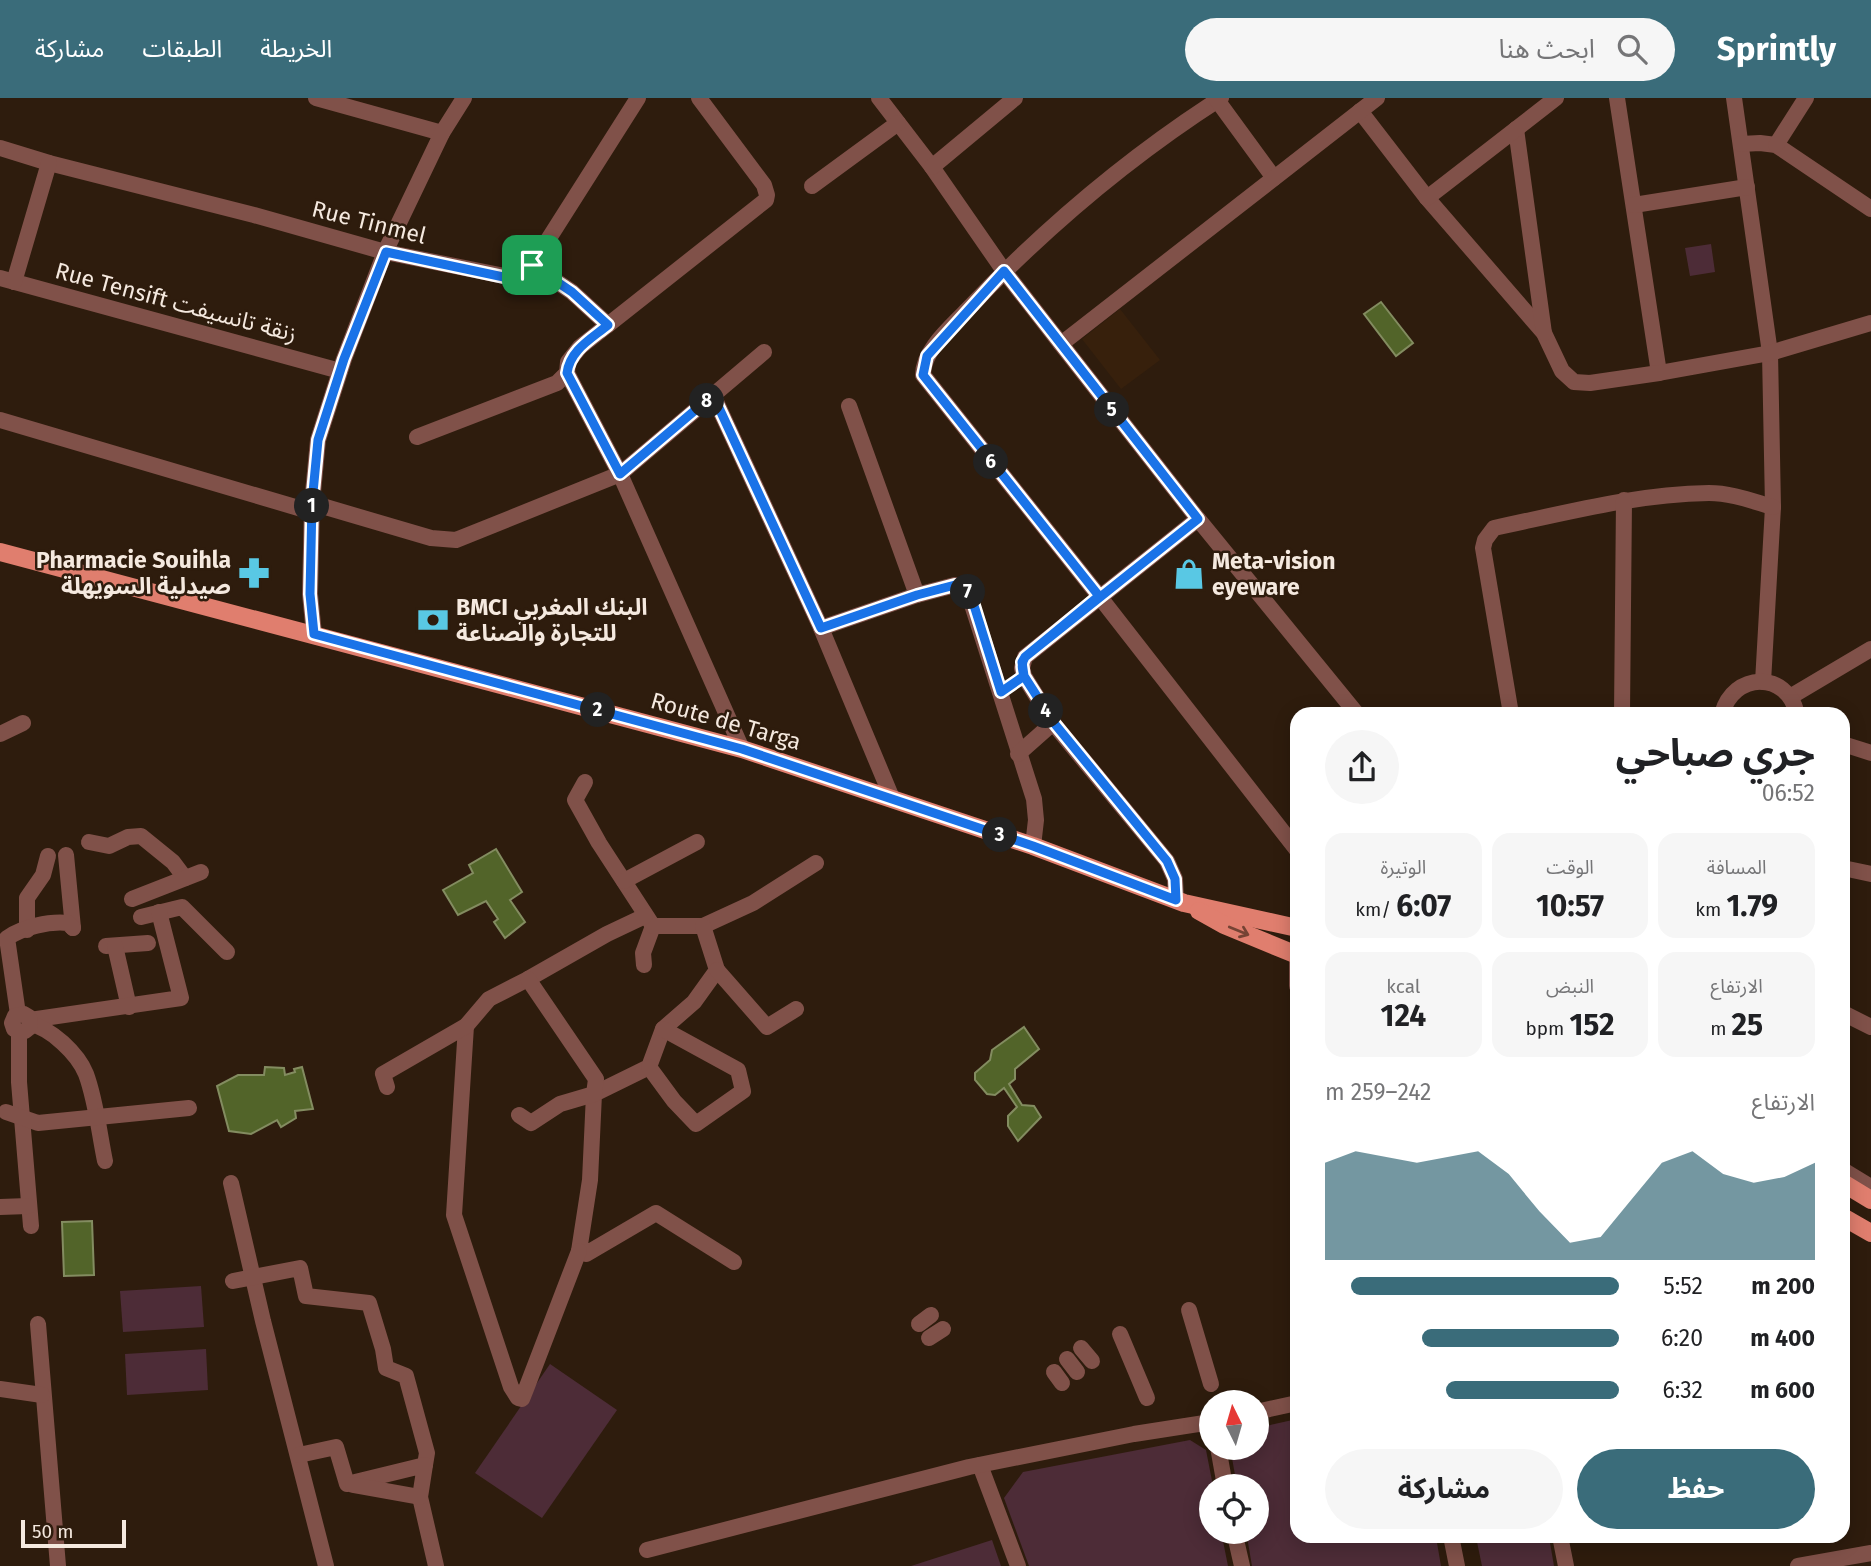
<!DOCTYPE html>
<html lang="ar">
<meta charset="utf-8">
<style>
:root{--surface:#fff;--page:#f6f6f6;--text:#202124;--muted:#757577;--accent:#3a6c7a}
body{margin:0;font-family:"Fira Sans","Noto Sans Arabic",sans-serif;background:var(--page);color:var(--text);direction:rtl;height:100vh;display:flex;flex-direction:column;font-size:26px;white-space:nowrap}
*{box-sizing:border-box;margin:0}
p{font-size:23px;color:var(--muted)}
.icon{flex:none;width:38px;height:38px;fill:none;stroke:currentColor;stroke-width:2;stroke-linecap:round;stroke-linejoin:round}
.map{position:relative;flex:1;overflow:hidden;direction:ltr}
.side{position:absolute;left:1290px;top:609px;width:560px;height:836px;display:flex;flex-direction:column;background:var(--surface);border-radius:21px;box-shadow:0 4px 18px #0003;direction:rtl}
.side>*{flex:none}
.needle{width:46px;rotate:355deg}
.fabs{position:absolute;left:1199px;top:1292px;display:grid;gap:14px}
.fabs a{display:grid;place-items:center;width:70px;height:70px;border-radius:50%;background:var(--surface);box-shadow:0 4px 18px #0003;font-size:35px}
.scale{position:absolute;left:21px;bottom:18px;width:105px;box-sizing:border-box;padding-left:7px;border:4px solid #f5e9df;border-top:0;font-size:19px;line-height:24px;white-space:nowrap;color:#f5e9df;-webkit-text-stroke:5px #2e1c0d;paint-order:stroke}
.pin{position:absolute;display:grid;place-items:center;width:60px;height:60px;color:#fff;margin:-30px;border-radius:14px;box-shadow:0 4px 10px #0006}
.km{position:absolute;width:35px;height:35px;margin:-18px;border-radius:50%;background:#222;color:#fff;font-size:19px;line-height:35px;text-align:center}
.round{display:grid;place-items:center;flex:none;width:74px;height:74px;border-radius:37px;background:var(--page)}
.head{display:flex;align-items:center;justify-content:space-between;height:119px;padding:0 35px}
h1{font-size:38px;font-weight:700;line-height:52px}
.metrics{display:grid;grid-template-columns:repeat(3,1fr);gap:10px;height:119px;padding:7px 35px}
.metrics div{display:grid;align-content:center;border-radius:18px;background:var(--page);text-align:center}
.metrics b{font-size:30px;font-weight:700}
.metrics small{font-size:19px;font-weight:400}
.metrics p{font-size:19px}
.chart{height:196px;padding:14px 35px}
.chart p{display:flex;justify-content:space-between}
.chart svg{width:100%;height:126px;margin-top:7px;fill:var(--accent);opacity:.7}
.button{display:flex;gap:14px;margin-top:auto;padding:14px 35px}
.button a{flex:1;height:80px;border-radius:42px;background:var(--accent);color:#fff;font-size:28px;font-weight:700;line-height:80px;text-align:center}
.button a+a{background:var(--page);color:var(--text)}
ul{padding:0 35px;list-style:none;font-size:23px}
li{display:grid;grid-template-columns:112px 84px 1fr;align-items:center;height:52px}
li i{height:18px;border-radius:9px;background:var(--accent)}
header{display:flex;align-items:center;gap:42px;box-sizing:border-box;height:98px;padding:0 35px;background:var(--accent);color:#fff}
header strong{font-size:33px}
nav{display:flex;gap:38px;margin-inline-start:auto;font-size:24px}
.search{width:490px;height:63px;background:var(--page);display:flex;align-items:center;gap:18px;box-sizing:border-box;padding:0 24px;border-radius:38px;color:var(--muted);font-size:26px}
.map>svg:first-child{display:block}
.built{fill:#37200c}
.green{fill:#4d2c37}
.water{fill:#526429;stroke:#838c60;stroke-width:2}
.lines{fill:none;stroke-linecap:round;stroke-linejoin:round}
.minor{stroke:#805149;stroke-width:16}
.major{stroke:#e07e6e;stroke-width:18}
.oneway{stroke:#754334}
.route-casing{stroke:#fff;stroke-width:14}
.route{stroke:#1a73e8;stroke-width:9}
.labels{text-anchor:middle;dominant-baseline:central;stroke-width:5;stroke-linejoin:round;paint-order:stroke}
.street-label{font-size:23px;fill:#f5e9df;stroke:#2e1c0d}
.poi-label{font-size:23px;font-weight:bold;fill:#f5e9df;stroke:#2e1c0d;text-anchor:start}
</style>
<header>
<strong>Sprintly</strong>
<div class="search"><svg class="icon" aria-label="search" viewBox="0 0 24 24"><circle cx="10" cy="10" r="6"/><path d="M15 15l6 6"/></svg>ابحث هنا</div>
<nav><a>الخريطة</a><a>الطبقات</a><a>مشاركة</a></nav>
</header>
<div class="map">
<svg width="1871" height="1468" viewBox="0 0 1871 1468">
<rect width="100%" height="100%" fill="#2e1c0d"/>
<path class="built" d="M1120,211L1160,262L1121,291L1082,241Z"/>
<g class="green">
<path d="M1711,146L1715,174L1690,178L1685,150Z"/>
<path d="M201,1188L204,1229L123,1234L120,1193Z"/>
<path d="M206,1251L208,1292L127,1297L125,1256Z"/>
<path d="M550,1266L617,1312L542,1420L475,1375Z"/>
<path d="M1297,1321V1438L1436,1439L1441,1468H1252L1246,1433H1256V1388H1237L1230,1349H1256L1257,1330Z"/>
<path d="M1190,1342L1206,1352L1213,1388H1211V1433H1221L1228,1468H1029L1004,1400L1023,1374Z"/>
<path d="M1476,1439H1549L1554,1468H1482Z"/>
<path d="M992,1442L1001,1468H911Z"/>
</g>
<g class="water">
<path d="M1381,204L1413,245L1396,258L1364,216Z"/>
<path d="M496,751L522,794L510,802L525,824L505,840L494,824L498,821L486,803L458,817L443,792L473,775L469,767Z"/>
<path d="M1024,929L1039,951L1015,971V981L1009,986L1022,1007L1034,1008L1041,1019L1018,1043L1008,1028V1018L1017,1009L1004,990L995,997L987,996L975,982V975L990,962L992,952Z"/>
<path d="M265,969L284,970L285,977L295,974L294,971L302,969L313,1011L295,1013L296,1020L281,1029L277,1022L251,1036L229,1033L217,988L238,977H264Z"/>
<path d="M92,1123L94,1177L64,1178L62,1124Z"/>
</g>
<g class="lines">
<g class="minor">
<path d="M316,0L442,35"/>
<path d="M699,0L764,87L767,97L766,102L580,249L568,264L567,275L620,376L742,651"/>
<path d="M879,0L932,69L1004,173L1061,246L1198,421L1357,616"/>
<path d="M1221,0C1129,59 1042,133 967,212C951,229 923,252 923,277L1099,498L1297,752"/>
<path d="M1617,0L1659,275"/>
<path d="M1734,0L1770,255L1773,409L1763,584"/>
<path d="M1217,2L1274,80"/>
<path d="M1360,13L1427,100L1544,235L1562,273L1574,284L1590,285L1659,275L1770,255L1871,225"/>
<path d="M1516,31L1544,235"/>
<path d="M1741,46L1760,45L1776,47L1871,111"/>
<path d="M1776,47L1806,0"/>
<path d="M0,50L49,65L254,117L385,154L519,181L532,167L638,0"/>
<path d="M932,69L1015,0"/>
<path d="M812,88L898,25"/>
<path d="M1427,100L1556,0"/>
<path d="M1634,107L1747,89"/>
<path d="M532,167L572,194L608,227"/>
<path d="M0,180L340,273"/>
<path d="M14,184L49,65"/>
<path d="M1061,246L1377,0"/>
<path d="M713,297L821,530L892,700"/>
<path d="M849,308L917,497"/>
<path d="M0,322L312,414"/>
<path d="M417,339L557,285L567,275"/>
<path d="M312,405L431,440L456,442L620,376L764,254"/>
<path d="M821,530L917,497L955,487L968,494L1034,701L1036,722L1033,748"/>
<path d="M314,536L310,496L312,405L318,342L344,261L385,154L442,35L464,0"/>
<path d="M1790,599L1871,551"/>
<path d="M1511,616L1483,450L1485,442L1494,430C1565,415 1636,396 1709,395C1731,395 1752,403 1773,409"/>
<path d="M1622,616L1624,402"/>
<path d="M1722,616C1733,574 1787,572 1797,616"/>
<path d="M0,636L23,625"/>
<path d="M1843,646L1871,655"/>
<path d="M1018,656L1053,625"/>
<path d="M585,684L575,702L599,745L653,828L643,855L644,867"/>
<path d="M89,744L109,748L128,739L141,738L173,764L185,780"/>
<path d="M66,757L73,830"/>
<path d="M1843,770L1871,776"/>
<path d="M624,783L697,744"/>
<path d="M132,801L201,774"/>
<path d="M1176,802L1175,781L1167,763L1053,625L1024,578L1022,570L1025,559L1198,421"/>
<path d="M141,819L182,809L227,854"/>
<path d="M653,828H703L753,805L816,765"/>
<path d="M703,828L717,872L694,904L663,931L649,969L594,996L590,1082L579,1153L586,1156L656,1115L734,1164"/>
<path d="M27,832V800L43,777L48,758"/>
<path d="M106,848L148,845"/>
<path d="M115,848L129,909"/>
<path d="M1297,859V888"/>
<path d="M717,872L767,929L796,911"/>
<path d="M1843,915L1871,929"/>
<path d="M18,916L7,840C23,829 49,823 68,825L73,830"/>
<path d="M30,922L181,900L159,814"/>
<path d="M30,926C51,930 78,956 86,976C96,1003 99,1034 105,1063"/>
<path d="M466,928L454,1117L511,1289L518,1300L522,1301L526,1291L579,1153"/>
<path d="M19,934L25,933L30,929L29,919L24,916L15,918L12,925L14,931L19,934V984L31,1128"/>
<path d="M649,969L674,1003L696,1026L743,993L738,972L663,931"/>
<path d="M387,989L383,976L466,928L489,901L528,881L607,836L645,818"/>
<path d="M6,1014L38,1025L189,1010"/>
<path d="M519,1017L531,1025L560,1006L594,996L596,981L528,881"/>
<path d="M1843,1072L1871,1089"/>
<path d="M231,1085L263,1223L326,1468"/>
<path d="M0,1109L28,1108"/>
<path d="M233,1183L300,1170L306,1198L369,1205L383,1251L386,1270L406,1278L427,1355L425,1367"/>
<path d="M1189,1212L1211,1286"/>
<path d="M38,1226L58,1468"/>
<path d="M919,1226L931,1217"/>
<path d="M1120,1236L1147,1300"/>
<path d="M929,1240L943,1231"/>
<path d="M1081,1250L1092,1263"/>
<path d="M1067,1261L1077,1274"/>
<path d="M1054,1274L1062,1285"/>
<path d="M0,1291L42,1297"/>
<path d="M1256,1314L1297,1305"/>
<path d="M1218,1349L1225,1388"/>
<path d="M299,1357L336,1349L347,1386L425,1367L420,1399L436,1468"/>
<path d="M980,1367L1018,1468"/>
<path d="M353,1387L420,1399"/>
<path d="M1234,1433L1242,1468"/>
<path d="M1451,1438L1457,1468"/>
<path d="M1560,1438L1566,1468"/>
<path d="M647,1452L969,1369L1134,1336L1211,1324"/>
<path d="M1798,1468L1871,1455"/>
</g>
<g class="major">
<path d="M0,454L742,651L1033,748L1184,805L1297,830"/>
<path d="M1199,813L1224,827L1297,857"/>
<path d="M1843,1085L1871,1102"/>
<path d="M1843,1119L1871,1135"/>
</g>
</g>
<defs><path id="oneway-shaft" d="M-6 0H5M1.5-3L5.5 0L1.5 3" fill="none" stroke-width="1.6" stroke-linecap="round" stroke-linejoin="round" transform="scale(1.75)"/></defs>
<use class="oneway" href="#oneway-shaft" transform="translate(1239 833) rotate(22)"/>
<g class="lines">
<defs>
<path id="route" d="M532,167L523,178L513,181L386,154L344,261L318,342L312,405L310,496L314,536L742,651L1033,748L1176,802L1175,781L1167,763L1054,625L1024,578L1022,564L1025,559L1198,421L1004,173L927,258L923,277L1099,498L1025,559C1021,566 1022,570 1024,578L1001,594L972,501C968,493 964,489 955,487L917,497L821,530L713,297L620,376L567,275C570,252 591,241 608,227L572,194L532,167"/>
</defs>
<use href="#route" class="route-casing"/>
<use href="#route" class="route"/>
</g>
<defs>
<symbol id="pharmacy-bare" viewBox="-9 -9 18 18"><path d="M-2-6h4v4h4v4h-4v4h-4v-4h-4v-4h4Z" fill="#59c8e4" stroke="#2e1c0d" stroke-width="2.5" paint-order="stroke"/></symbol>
<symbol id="shop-bare" viewBox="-9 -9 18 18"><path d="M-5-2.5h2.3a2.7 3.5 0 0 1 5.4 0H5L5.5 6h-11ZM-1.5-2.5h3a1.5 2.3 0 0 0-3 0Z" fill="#59c8e4" stroke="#2e1c0d" stroke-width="2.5" paint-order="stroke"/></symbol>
<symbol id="bank-bare" viewBox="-9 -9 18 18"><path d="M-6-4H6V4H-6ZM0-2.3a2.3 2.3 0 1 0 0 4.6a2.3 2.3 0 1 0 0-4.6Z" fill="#59c8e4" stroke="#2e1c0d" stroke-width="2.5" paint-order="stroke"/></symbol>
</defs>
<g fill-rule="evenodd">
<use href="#pharmacy-bare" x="232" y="453" width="44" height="44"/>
<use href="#shop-bare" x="1167" y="454" width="44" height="44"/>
<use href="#bank-bare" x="411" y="500" width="44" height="44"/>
</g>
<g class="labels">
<g class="street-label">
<text transform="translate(369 124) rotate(14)">Rue Tinmel</text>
<text transform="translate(176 204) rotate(15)">Rue Tensift زنقة تانسيفت</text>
<text transform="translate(726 623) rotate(16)">Route de Targa</text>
</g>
<g class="poi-label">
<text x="231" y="462" text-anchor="end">Pharmacie Souihla<tspan x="231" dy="26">صيدلية السويهلة</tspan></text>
<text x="1212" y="463">Meta-vision<tspan x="1212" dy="26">eyeware</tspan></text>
<text x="456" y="509">BMCI البنك المغربي<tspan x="456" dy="26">للتجارة والصناعة</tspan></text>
</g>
</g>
</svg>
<div class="fabs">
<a><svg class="needle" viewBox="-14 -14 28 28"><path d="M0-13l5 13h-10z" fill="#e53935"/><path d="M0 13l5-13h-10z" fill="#757577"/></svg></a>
<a><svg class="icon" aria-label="locate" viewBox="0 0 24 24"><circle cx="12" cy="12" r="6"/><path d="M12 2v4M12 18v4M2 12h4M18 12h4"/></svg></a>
</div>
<div class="scale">50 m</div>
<div class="pin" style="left:532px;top:167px;background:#1e9e55"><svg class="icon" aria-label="arrive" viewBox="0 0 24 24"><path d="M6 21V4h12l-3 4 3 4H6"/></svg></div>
<b class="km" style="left:312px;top:408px">1</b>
<b class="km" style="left:598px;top:612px">2</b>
<b class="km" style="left:1000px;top:737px">3</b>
<b class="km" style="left:1046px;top:613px">4</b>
<b class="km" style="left:1112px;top:312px">5</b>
<b class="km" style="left:991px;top:364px">6</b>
<b class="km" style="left:968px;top:494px">7</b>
<b class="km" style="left:707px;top:303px">8</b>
<section class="side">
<div class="head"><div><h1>جري صباحي</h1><p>06:52</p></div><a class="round"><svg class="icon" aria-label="share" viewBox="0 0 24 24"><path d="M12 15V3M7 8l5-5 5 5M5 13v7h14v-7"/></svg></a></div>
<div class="metrics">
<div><p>المسافة</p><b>1.79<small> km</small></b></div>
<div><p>الوقت</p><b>10:57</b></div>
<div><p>الوتيرة</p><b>6:07<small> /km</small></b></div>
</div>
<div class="metrics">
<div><p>الارتفاع</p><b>25<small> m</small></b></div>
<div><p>النبض</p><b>152<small> bpm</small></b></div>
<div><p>kcal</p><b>124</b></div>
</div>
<div class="chart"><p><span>الارتفاع</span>242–259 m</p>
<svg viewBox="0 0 160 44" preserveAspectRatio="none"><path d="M0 44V10L10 6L20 8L30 10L40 8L50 6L60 14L70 27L80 38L90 36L100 23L110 10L120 6L130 14L140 17L150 15L160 10V44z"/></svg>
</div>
<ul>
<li><b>200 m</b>5:52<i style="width:91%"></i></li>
<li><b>400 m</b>6:20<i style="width:67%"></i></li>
<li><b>600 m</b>6:32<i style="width:59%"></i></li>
</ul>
<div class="button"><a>حفظ</a><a>مشاركة</a></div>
</section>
</div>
